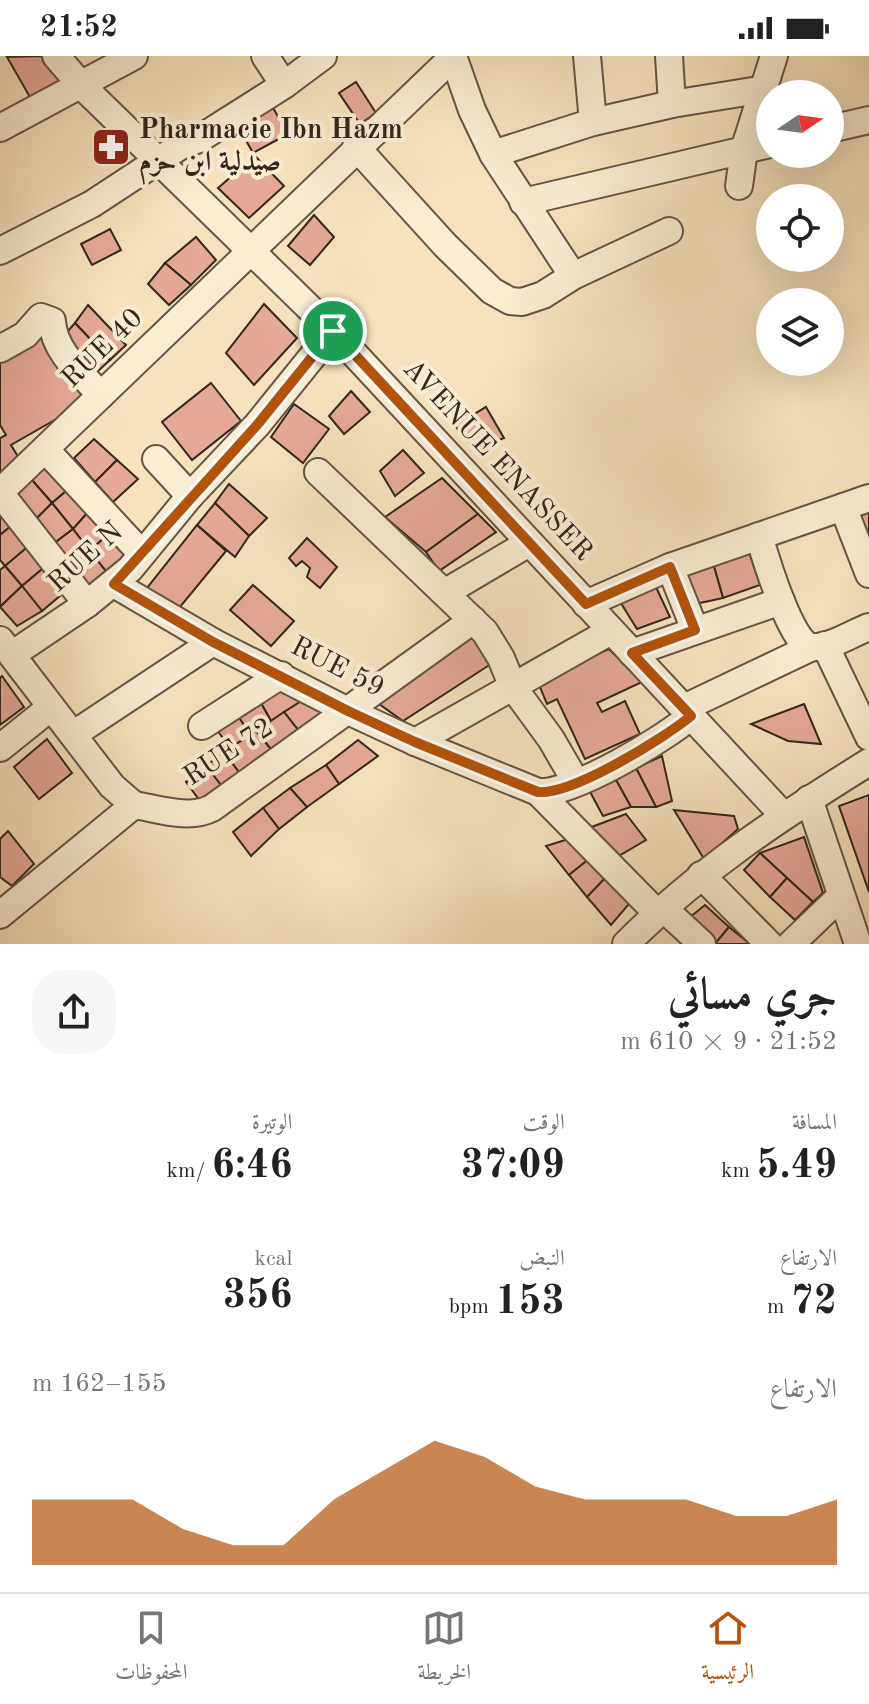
<!DOCTYPE html>
<html lang="ar">
<meta charset="utf-8">
<style>
:root{--surface:#fff;--page:#f6f6f6;--text:#222;--muted:#767676;--line:#e0e0e0;--accent:#b45309}
body{margin:0;font-family:"Old Standard TT",Amiri,serif;background:var(--page);color:var(--text);direction:rtl;height:100vh;display:flex;flex-direction:column;font-size:30px;white-space:nowrap}
*{box-sizing:border-box;margin:0}
p{font-size:26px;color:var(--muted)}
.icon{flex:none;width:44px;height:44px;fill:none;stroke:currentColor;stroke-width:2;stroke-linecap:round;stroke-linejoin:round}
.map{position:relative;height:888px;overflow:hidden;direction:ltr}
.side{display:flex;flex-direction:column;background:var(--surface);flex:1}
.side>*{flex:none}
.needle{width:52px;rotate:77deg}
.tools{position:absolute;left:756px;top:24px;display:grid;gap:16px}
.tools a{display:grid;place-items:center;width:88px;height:88px;border-radius:50%;background:var(--surface);box-shadow:0 8px 32px #0002;font-size:40px}
.pin{position:absolute;display:grid;place-items:center;width:68px;height:68px;color:#fff;margin:-34px;border:4px solid #fff;border-radius:50%;box-shadow:0 2px 8px #0007}
.round{display:grid;place-items:center;flex:none;width:84px;height:84px;border-radius:32px;background:var(--page)}
.headline{display:flex;align-items:center;justify-content:space-between;height:136px;padding:0 32px}
h1{font-size:44px;font-weight:800;line-height:60px}
.metrics{display:grid;grid-template-columns:repeat(3,1fr);gap:12px;height:136px;padding:8px 32px}
.metrics div{display:grid;align-content:center}
.metrics b{font-size:40px;font-weight:800}
.metrics small{font-size:22px;font-weight:400}
.metrics p{font-size:22px}
.chart{height:224px;padding:16px 32px}
.chart p{display:flex;justify-content:space-between}
.chart svg{width:100%;height:144px;margin-top:8px;fill:var(--accent);opacity:.7}
.status{display:flex;justify-content:space-between;align-items:center;height:56px;padding:0 40px;background:var(--surface);direction:ltr}
.status svg{height:22px;fill:currentColor}
.tabs{display:flex;justify-content:space-around;align-items:center;height:112px;border-top:2px solid var(--line);background:var(--surface);font-size:22px;color:var(--muted)}
.tabs a{display:grid;justify-items:center;gap:4px}
.tabs .current{color:var(--accent)}
.map>svg:first-child{display:block}
.building{fill:#e6a997;stroke:#32261d;stroke-width:2}
.lines{fill:none;stroke-linecap:round;stroke-linejoin:round}
.minor-casing{stroke:#635545;stroke-width:30}
.minor{stroke:#f9edd4;stroke-width:26}
.route-casing{stroke:#fff;stroke-width:16}
.route{stroke:#b45309;stroke-width:10}
.labels{text-anchor:middle;dominant-baseline:central;stroke-width:8;stroke-linejoin:round;paint-order:stroke}
.poi-label{font-size:28px;font-weight:bold;fill:#32261d;stroke:#f9edd4;text-anchor:start}
.street-label{font-size:28px;fill:#32261d;stroke:#f9edd4}
</style>
<div class="status"><b>21:52</b><svg viewBox="0 0 49 12"><path d="M0 12V9h3v3zM5 12V6h3v6zM10 12V3h3v9zM15 12V0h3v12zM26 1h20v11H26zM47 4h2v5h-2z"/></svg></div>
<div class="map">
<svg width="869" height="888" viewBox="0 0 869 888">
<rect width="100%" height="100%" fill="#f6e3bd"/>
<filter id="stains"><feTurbulence type="fractalNoise" baseFrequency=".0025" numOctaves="4"/><feColorMatrix values="0 0 0 0 .2 0 0 0 0 .09 0 0 0 0 .02 0 0 0 .5 -.17"/></filter>
<radialGradient id="worn" r=".72"><stop offset=".6" stop-color="#630" stop-opacity="0"/><stop offset="1" stop-color="#630" stop-opacity=".3"/></radialGradient>
<g class="building">
<path d="M47,0L61,26L31,43L7,1Z"/>
<path d="M356,26L376,57L360,68L339,37Z"/>
<path d="M268,43L288,78L253,97L234,63Z"/>
<path d="M255,100L284,130L249,162L218,132Z"/>
<path d="M314,159L334,181L310,209L288,190Z"/>
<path d="M110,173L121,194L92,209L81,188Z"/>
<path d="M196,181L216,204L191,229L165,207Z"/>
<path d="M165,207L191,229L169,249L148,228Z"/>
<path d="M264,248L297,282L254,329L226,297Z"/>
<path d="M88,249L126,289L110,304L75,267Z"/>
<path d="M75,267L110,304L96,317L59,285Z"/>
<path d="M42,280L93,342L11,389L23,409L0,422V382L6,379L0,369V303Z"/>
<path d="M211,327L241,365L192,404L162,366Z"/>
<path d="M351,335L370,356L344,378L329,360Z"/>
<path d="M294,348L329,373L303,407L271,381Z"/>
<path d="M486,351L504,382L476,394L455,370Z"/>
<path d="M94,383L117,404L95,426L74,402Z"/>
<path d="M403,394L424,417L395,440L380,415Z"/>
<path d="M117,404L138,423L113,446L95,426Z"/>
<path d="M48,407L71,431L52,447L32,424Z"/>
<path d="M442,422L478,458L426,496L385,461Z"/>
<path d="M32,424L52,447L32,467L13,443Z"/>
<path d="M229,428L267,462L249,480L215,447Z"/>
<path d="M71,431L89,455L73,473L52,447Z"/>
<path d="M52,447L73,473L52,489L32,467Z"/>
<path d="M215,447L249,480L235,501L197,469Z"/>
<path d="M869,448V481L867,483L855,454Z"/>
<path d="M0,455L11,470L0,479Z"/>
<path d="M89,455L109,477L90,495L73,473Z"/>
<path d="M478,458L496,476L439,515L426,496Z"/>
<path d="M197,469L226,495L180,551L147,532Z"/>
<path d="M11,470L30,489L5,510L0,504V479Z"/>
<path d="M73,473L90,495L70,511L52,489Z"/>
<path d="M109,477L129,501L108,518L90,495Z"/>
<path d="M307,482L337,511L320,532L307,521L310,512L302,505L296,510L289,502Z"/>
<path d="M30,489L47,509L22,530L5,510Z"/>
<path d="M748,493L760,529L723,542L713,507Z"/>
<path d="M90,495L108,518L90,535L70,511Z"/>
<path d="M713,507L723,542L695,548L683,518Z"/>
<path d="M47,509L67,534L42,555L22,530Z"/>
<path d="M5,510L22,530L0,551V514Z"/>
<path d="M253,529L294,565L271,590L230,554Z"/>
<path d="M655,529L670,561L637,573L619,544Z"/>
<path d="M22,530L42,555L17,570L0,551Z"/>
<path d="M478,578L494,606L403,665L372,643Z"/>
<path d="M609,593L642,626L597,647L602,656L625,645L640,678L585,703L557,643L547,648L537,624Z"/>
<path d="M2,620L24,651L0,669V622Z"/>
<path d="M279,625L303,644L271,665L257,640Z"/>
<path d="M257,640L271,665L250,679L235,655Z"/>
<path d="M303,644L329,655L302,679L284,656Z"/>
<path d="M804,648L821,688L788,685L751,668Z"/>
<path d="M235,655L250,679L231,692L215,672Z"/>
<path d="M284,656L302,679L274,697L256,675Z"/>
<path d="M256,675L274,697L241,719L224,696Z"/>
<path d="M47,683L72,717L39,743L14,711Z"/>
<path d="M358,684L378,700L339,728L326,709Z"/>
<path d="M224,696L241,719L224,733L206,710Z"/>
<path d="M662,700L672,745L656,751L636,712Z"/>
<path d="M326,709L339,728L307,751L290,732Z"/>
<path d="M206,710L224,733L203,749L186,726Z"/>
<path d="M636,712L656,751H631L616,724Z"/>
<path d="M616,724L631,751L603,760L589,734Z"/>
<path d="M290,732L307,751L279,773L263,752Z"/>
<path d="M869,739V836L839,750Z"/>
<path d="M263,752L279,773L251,800L233,776Z"/>
<path d="M674,754L734,760L738,773L704,803Z"/>
<path d="M626,758L646,784L617,801L589,772Z"/>
<path d="M8,775L34,808L12,830L0,821V783Z"/>
<path d="M575,781L594,799L569,819L546,790Z"/>
<path d="M804,781L823,837L813,846L760,797Z"/>
<path d="M760,797L787,822L770,841L744,814Z"/>
<path d="M594,799L610,817L587,841L569,819Z"/>
<path d="M610,817L634,842L611,869L587,841Z"/>
<path d="M787,822L813,846L795,864L770,841Z"/>
<path d="M705,849L729,871L715,888L684,866Z"/>
<path d="M729,871L750,888H715Z"/>
</g>
<g class="lines">
<defs>
<g id="minor">
<path d="M56,0L82,30L333,275L783,759"/>
<path d="M265,0L284,29"/>
<path d="M453,0L472,54L493,98L573,220"/>
<path d="M587,0L593,66"/>
<path d="M669,0L672,48"/>
<path d="M0,72L134,0"/>
<path d="M830,73L869,64"/>
<path d="M356,91L445,189L492,235L510,245L522,246L543,239L573,220L669,175"/>
<path d="M493,98L593,66L672,48L765,33"/>
<path d="M739,130L744,94L774,0"/>
<path d="M523,146L770,88"/>
<path d="M0,195L92,148L182,89L199,83L284,29L323,0"/>
<path d="M0,293L25,279L41,261L52,265C54,296 81,317 101,339"/>
<path d="M45,393L142,498"/>
<path d="M156,403L190,440"/>
<path d="M318,416L485,576L501,602L513,631L551,683L576,726"/>
<path d="M0,436L453,1"/>
<path d="M0,437L87,548"/>
<path d="M843,451L869,518"/>
<path d="M759,480C765,500 791,588 811,591C829,593 852,577 869,571"/>
<path d="M670,511L695,574"/>
<path d="M114,528L213,586L348,655L415,686L538,736C572,739 664,683 691,660"/>
<path d="M446,536L529,487"/>
<path d="M586,548L670,511L869,442"/>
<path d="M0,584L112,730L134,749"/>
<path d="M825,589L869,681"/>
<path d="M632,597L781,545"/>
<path d="M13,598L87,548L130,513L190,440L257,369L333,275"/>
<path d="M684,652L812,591"/>
<path d="M202,670L281,619"/>
<path d="M74,678L213,586"/>
<path d="M415,686L611,575"/>
<path d="M0,692L51,651"/>
<path d="M538,736L657,857"/>
<path d="M809,743L858,888"/>
<path d="M134,749C159,753 189,764 212,752L473,564"/>
<path d="M701,819L769,888"/>
<path d="M663,852L702,888"/>
<path d="M0,859L134,749"/>
<path d="M626,888C698,815 782,760 869,706"/>
<path d="M791,888L840,841"/>
</g>
</defs>
<use href="#minor" class="minor-casing"/>
<use href="#minor" class="minor"/>
</g>
<g class="lines">
<defs>
<path id="route" d="M333,275L586,548L670,511L695,574L632,597L691,660C663,683 572,739 538,736L415,686L348,655L213,586L114,528L257,369Z"/>
</defs>
<use href="#route" class="route-casing"/>
<use href="#route" class="route"/>
</g>
<defs>
<symbol id="pharmacy-square" viewBox="-11 -11 22 22"><rect x="-9" y="-9" width="18" height="18" rx="4" fill="#8f2418" stroke="#f9edd4"/><path d="M-2-6h4v4h4v4h-4v4h-4v-4h-4v-4h4Z" fill="#fff"/></symbol>
</defs>
<g fill-rule="evenodd">
<use href="#pharmacy-square" x="89" y="69" width="44" height="44"/>
</g>
<g class="labels">
<g class="poi-label">
<text x="139" y="75">Pharmacie Ibn Hazm<tspan x="139" dy="32">صيدلية ابن حزم</tspan></text>
</g>
<g class="street-label">
<text transform="translate(103 293) rotate(-44)">RUE 40</text>
<text transform="translate(497 405) rotate(47)">AVENUE ENASSER</text>
<text transform="translate(86 502) rotate(-42)">RUE N</text>
<text transform="translate(337 612) rotate(27)">RUE 59</text>
<text transform="translate(229 697) rotate(-33)">RUE 72</text>
</g>
</g>
<rect width="100%" height="100%" filter="url(#stains)"/>
<rect width="100%" height="100%" fill="url(#worn)"/>
</svg>
<div class="tools">
<a><svg class="needle" viewBox="-14 -14 28 28"><path d="M0-13l5 13h-10z" fill="#e53935"/><path d="M0 13l5-13h-10z" fill="#767676"/></svg></a>
<a><svg class="icon" aria-label="locate" viewBox="0 0 24 24"><circle cx="12" cy="12" r="6"/><path d="M12 2v4M12 18v4M2 12h4M18 12h4"/></svg></a>
<a><svg class="icon" aria-label="layers" viewBox="0 0 24 24"><path d="M12 4l9 5-9 5-9-5zM3 14l9 5 9-5"/></svg></a>
</div>
<div class="pin" style="left:333px;top:275px;background:#1e9e55"><svg class="icon" aria-label="arrive" viewBox="0 0 24 24"><path d="M6 21V4h12l-3 4 3 4H6"/></svg></div>
</div>
<section class="side">
<div class="headline"><div><h1>جري مسائي</h1><p>21:52 · 9 × 610 m</p></div><a class="round"><svg class="icon" aria-label="share" viewBox="0 0 24 24"><path d="M12 15V3M7 8l5-5 5 5M5 13v7h14v-7"/></svg></a></div>
<div class="metrics">
<div><p>المسافة</p><b>5.49<small> km</small></b></div>
<div><p>الوقت</p><b>37:09</b></div>
<div><p>الوتيرة</p><b>6:46<small> /km</small></b></div>
</div>
<div class="metrics">
<div><p>الارتفاع</p><b>72<small> m</small></b></div>
<div><p>النبض</p><b>153<small> bpm</small></b></div>
<div><p>kcal</p><b>356</b></div>
</div>
<div class="chart"><p><span>الارتفاع</span>155–162 m</p>
<svg viewBox="0 0 160 44" preserveAspectRatio="none"><path d="M0 44V24L10 24L20 24L30 33L40 38L50 38L60 24L70 15L80 6L90 11L100 20L110 24L120 24L130 24L140 29L150 29L160 24V44z"/></svg>
</div>
</section>
<nav class="tabs">
<a class="current"><svg class="icon" aria-label="home" viewBox="0 0 24 24"><path d="M3 11l9-7 9 7M6 9v11h12V9"/></svg>الرئيسية</a>
<a><svg class="icon" aria-label="map" viewBox="0 0 24 24"><path d="M3 6l6-2 6 2 6-2v14l-6 2-6-2-6 2zM9 4v14M15 6v14"/></svg>الخريطة</a>
<a><svg class="icon" aria-label="saved" viewBox="0 0 24 24"><path d="M7 4h10v16l-5-4-5 4z"/></svg>المحفوظات</a>
</nav>
